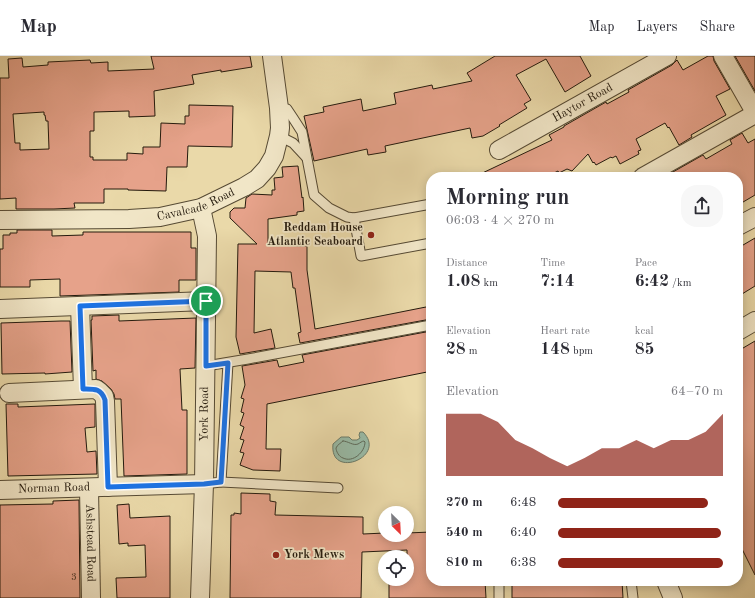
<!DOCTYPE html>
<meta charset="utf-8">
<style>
:root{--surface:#fff;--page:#f7f7f7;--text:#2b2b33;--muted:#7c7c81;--line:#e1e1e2;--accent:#8f2418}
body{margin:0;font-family:"Old Standard TT",serif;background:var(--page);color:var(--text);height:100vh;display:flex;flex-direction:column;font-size:15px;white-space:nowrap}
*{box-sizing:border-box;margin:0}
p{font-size:13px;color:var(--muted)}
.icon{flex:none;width:22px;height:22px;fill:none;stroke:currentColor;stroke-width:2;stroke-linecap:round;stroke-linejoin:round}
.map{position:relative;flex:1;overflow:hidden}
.details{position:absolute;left:426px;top:116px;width:317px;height:414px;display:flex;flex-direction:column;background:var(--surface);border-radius:16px;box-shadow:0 2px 10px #0003}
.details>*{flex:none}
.needle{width:26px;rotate:156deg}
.controls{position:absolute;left:378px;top:450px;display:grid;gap:8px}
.controls a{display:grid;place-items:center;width:36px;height:36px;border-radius:50%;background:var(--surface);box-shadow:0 2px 10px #0003;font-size:20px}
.pin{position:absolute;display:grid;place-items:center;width:34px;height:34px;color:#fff;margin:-17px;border:2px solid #fff;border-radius:50%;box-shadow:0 1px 4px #0007}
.round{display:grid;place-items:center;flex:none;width:42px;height:42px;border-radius:16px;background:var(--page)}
.summary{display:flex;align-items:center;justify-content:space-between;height:68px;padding:0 20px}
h1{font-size:22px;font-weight:800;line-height:30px}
.metrics{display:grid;grid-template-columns:repeat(3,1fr);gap:6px;height:68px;padding:4px 20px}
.metrics div{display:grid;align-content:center}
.metrics b{font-size:17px;font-weight:800}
.metrics small{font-size:11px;font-weight:400}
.metrics p{font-size:11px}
.chart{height:112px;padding:8px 20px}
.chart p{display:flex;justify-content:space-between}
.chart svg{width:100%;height:72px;margin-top:4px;fill:var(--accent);opacity:.7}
ul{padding:0 20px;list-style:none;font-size:13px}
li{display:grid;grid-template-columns:64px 48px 1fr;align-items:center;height:30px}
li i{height:10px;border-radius:5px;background:var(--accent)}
header{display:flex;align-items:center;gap:24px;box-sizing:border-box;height:56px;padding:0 20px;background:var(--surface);border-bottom:1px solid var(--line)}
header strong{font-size:19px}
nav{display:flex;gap:22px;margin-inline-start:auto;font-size:14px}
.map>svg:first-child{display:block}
.water{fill:#98baa6;stroke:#6a7a69}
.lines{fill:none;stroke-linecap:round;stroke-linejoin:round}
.shore{stroke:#5e6a5a;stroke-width:1}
.building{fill:#e6a28a;stroke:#241a0d;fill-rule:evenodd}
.lane-casing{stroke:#564a34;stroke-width:11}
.street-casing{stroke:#564a34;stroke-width:20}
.lane{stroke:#f1e6c7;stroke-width:9}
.street{stroke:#f1e6c7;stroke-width:18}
.route-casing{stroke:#fff;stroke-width:8}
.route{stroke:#1a73e8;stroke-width:5}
.poi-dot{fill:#8f2418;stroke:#f1e6c7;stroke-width:1.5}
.labels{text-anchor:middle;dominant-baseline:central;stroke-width:3.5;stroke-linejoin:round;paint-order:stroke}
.number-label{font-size:10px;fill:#543c2c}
.street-label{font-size:12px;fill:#241a0d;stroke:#f1e6c7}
.poi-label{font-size:12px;font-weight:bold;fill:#241a0d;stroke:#f1e6c7;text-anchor:end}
</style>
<header>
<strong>Map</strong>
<nav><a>Map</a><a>Layers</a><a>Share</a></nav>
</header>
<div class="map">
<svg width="755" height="542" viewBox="0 0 755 542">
<rect width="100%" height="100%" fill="#ead9a9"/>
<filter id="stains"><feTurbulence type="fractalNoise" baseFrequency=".005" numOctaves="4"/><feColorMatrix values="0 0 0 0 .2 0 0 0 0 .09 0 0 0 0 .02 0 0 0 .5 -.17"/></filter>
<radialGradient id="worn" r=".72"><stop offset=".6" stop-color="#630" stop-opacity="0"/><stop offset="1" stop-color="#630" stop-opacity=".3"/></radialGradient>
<path class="water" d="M360,376H363C388,401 329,424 333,388L341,381H349L352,384H357L360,382L359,379Z"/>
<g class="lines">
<path class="shore" d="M343,385C348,385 353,390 358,388C360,387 362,385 364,385L365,386C365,396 353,407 343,402C339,401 336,395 336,392C337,389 341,387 343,385Z"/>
</g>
<g class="building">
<path d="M151,0H250L252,11L221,16V14L192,19L194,28L154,35L155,60L129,61V55L94,56V75H90V101H93V104H127V97L143,98V91H160L161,67L185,68V60H189V49L233,50L232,91L188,90L187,111H167L166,135L128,134V133H104V147H74L75,152L54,153H16V142L0,143V22H9L8,3L22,2L23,11L48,9V6L90,4L91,7L108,6V15L154,13ZM44,56V59H45L46,65H48L49,93L20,94V87H15L13,58Z"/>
<path d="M495,0H580L591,20L565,36L546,3L516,19L531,44L524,48L527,52L499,69L500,70L483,80L472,82L470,72L385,90L386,96L368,99L367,93L314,105L304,60L324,56L323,51L361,43L363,55L396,48L394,37L432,29L433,33L472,25L467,17Z"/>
<path d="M708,0H713L714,5L730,33L716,40L726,59L691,79L692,81L679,89L669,71L668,72L665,67L636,83L641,94L638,95L639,98L620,108L616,100L612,102L611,101L596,109L594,106L593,107L588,98L572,115L567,113L559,117L558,115L546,121H474L552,84L549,79L564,71V70L606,46L607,48L629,36L628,34L672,9L677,4L683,14Z"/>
<path d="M735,0H755V35Z"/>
<path d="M742,77L748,87L755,83V139L738,149V121H664L703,99L706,103L732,88L730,84Z"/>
<path d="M298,110L302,142L303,141L304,155L297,156V159L268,163V189L307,190V214L315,273L431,250V263L300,287L298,277L301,276L295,232H293L291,216L255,215L254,277L271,273L275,292L240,298L236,281L238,188H257L230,162V156L234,152H245L246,142L252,138L272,139V134H275L274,122L283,121L282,111Z"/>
<path d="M17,174H52V180L83,179V176H191V192H196V224H179V236L60,240V223L30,224V231H0V193H3V179H10V177H17Z"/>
<path d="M755,182V230L742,238L738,230V192Z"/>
<path d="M119,259V265L196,262L195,312L180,313L182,354H187V418L124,420L121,343H115L114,338L111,333L102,325L96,323V314L93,315L91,264H92V260Z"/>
<path d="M61,265H70L72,316L45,318V317L2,318L1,267Z"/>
<path d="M431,275V313L427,314V316L267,348L266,393H281L280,415L253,414L240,409L244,397L240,396L244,384L240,383L244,371L240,369L244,357L241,356L244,343L241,342L245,329L242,310L277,304L279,311L304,306L302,299Z"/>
<path d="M755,285V519L738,485V295Z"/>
<path d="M6,348H18V351L95,348V371L85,372L87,396L96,395L97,418L8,420Z"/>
<path d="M241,437L270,438V445L276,446L275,459L363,461V478L385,477V479H407V477L431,476V525H485L486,542H389V523H407V494L362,496L361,542H230L231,459H234V457L241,458Z"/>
<path d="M79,444L80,542H0V449L53,448V445Z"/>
<path d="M129,448L130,462L170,460V542H117L116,522L146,521L145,489L128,490V487L119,488L117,449Z"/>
<path d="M512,525H622L623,542H512Z"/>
</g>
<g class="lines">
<defs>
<g id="lane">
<path d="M279,52L287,53L293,62L302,76L314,139L329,152L347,161L354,162L431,148"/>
<path d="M279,80L293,87L306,101"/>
<path d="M354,162L361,200L431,187"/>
<path d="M206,310L248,303L431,269"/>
<path d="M221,426L338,432"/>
<path d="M204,428L221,426L228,307"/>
<path d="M499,525V542"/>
<path d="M631,525L633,542"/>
</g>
<g id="street">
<path d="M723,0L755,56"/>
<path id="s1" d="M499,94L667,0"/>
<path d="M643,121L755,58"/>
<path id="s2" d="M0,164L129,163L160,161L201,152L244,131L257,123L267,112L274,100L279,80L280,72L279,52L272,0"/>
<path d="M738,170L755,161"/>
<path d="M80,250L83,333"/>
<path d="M0,253L206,245"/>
<path d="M738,275L755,265"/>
<path d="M9,337L96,333L100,336L104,340L105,345L108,431"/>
<path id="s3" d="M89,432L91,542"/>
<path id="s4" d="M0,434L204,428"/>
<path d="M666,525L673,542"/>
<path id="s5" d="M200,542L204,428L207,180L201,152"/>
</g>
</defs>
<use href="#lane" class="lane-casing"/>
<use href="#street" class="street-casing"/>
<use href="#lane" class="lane"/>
<use href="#street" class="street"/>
</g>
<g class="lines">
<defs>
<path id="route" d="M206,245V310L228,307L221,426L204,428L108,431L105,344C101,332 94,333 83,333L80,250Z"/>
</defs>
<use href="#route" class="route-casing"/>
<use href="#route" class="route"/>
</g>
<g class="poi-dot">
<circle cx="371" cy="179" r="4"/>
<circle cx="276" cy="499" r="4"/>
</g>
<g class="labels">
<g class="number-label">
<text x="74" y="521">3</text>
</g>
<g class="street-label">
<text stroke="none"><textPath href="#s1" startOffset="96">Haytor Road</textPath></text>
<text stroke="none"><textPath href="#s2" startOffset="198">Cavalcade Road</textPath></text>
<text stroke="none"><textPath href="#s5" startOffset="184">York Road</textPath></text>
<text stroke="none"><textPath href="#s4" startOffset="54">Norman Road</textPath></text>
<text stroke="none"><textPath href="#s3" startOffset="55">Ashstead Road</textPath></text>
</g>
<g class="poi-label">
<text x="363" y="172">Reddam House<tspan x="363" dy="14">Atlantic Seaboard</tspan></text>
<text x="284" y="499" text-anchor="start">York Mews</text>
</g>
</g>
<rect width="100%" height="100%" filter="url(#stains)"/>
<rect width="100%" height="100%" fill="url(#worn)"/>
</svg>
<div class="controls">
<a><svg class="needle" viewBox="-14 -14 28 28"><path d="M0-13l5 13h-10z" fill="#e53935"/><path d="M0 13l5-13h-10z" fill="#7c7c81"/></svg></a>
<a><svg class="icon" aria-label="locate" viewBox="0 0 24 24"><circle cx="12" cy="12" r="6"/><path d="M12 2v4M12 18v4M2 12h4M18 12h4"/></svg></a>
</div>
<div class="pin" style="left:206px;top:245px;background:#1e9e55"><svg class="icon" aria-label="arrive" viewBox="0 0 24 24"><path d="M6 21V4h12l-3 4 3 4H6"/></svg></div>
<section class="details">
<div class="summary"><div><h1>Morning run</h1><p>06:03 · 4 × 270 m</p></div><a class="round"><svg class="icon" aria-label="share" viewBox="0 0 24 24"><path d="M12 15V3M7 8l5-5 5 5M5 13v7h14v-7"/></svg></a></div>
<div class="metrics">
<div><p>Distance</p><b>1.08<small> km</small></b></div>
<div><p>Time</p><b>7:14</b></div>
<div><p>Pace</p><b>6:42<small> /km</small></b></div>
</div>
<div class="metrics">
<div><p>Elevation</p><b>28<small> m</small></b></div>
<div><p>Heart rate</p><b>148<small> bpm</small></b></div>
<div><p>kcal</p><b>85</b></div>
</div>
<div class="chart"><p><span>Elevation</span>64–70 m</p>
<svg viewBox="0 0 160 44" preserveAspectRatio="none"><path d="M0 44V6L10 6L20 6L30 11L40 22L50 27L60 33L70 38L80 33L90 27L100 27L110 22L120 27L130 22L140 22L150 17L160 6V44z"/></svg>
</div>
<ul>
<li><b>270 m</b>6:48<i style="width:91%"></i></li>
<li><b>540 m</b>6:40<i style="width:99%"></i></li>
<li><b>810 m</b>6:38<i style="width:100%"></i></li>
</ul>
</section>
</div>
